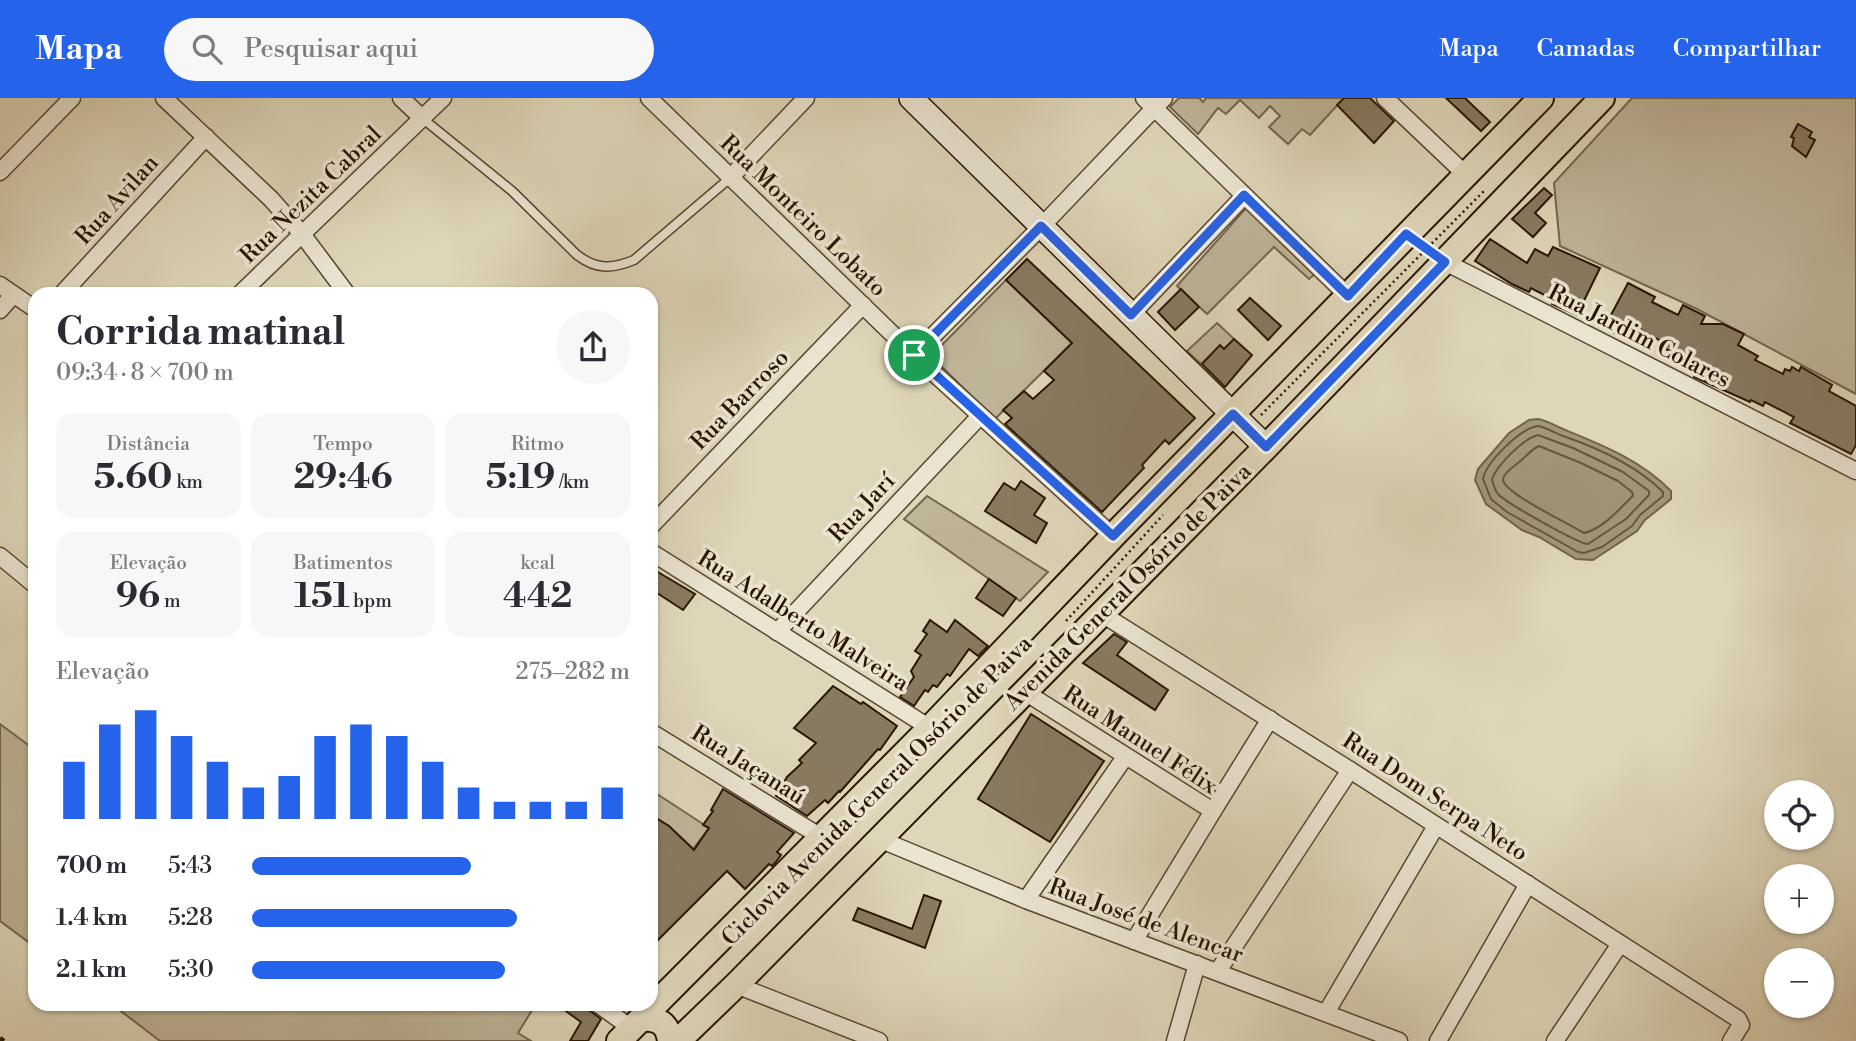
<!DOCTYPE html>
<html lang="pt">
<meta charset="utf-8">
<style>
:root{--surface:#fff;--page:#f7f7f7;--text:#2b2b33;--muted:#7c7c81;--accent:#2563eb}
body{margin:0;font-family:"Libre Bodoni",serif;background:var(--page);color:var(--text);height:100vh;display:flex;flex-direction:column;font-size:26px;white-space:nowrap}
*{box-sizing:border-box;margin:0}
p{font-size:23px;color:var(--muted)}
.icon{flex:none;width:38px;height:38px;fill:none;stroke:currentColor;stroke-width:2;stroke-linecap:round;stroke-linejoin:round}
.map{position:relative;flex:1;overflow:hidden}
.drawer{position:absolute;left:28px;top:189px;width:630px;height:724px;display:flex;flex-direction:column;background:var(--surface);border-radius:21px;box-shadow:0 2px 5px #0004}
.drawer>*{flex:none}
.fabs{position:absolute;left:1764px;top:682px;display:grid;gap:14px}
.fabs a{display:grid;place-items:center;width:70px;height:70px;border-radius:50%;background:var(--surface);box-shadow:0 2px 5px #0004;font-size:35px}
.pin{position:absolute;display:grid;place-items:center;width:60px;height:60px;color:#fff;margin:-30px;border:4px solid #fff;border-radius:50%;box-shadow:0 2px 7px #0007}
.round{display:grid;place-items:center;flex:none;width:74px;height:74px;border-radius:37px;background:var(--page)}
.overview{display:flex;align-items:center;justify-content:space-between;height:119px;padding:0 28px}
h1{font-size:38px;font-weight:700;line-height:52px}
.figures{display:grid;grid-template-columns:repeat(3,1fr);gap:10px;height:119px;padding:7px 28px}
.figures div{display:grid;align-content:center;border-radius:18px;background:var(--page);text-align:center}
.figures b{font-size:35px;font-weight:700}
.figures small{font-size:19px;font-weight:400}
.figures p{font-size:19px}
.chart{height:196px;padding:14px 28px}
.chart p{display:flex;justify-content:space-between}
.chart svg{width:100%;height:126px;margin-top:7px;stroke:var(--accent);stroke-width:6}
ul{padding:0 28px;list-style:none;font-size:23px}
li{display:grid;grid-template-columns:112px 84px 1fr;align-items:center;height:52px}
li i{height:18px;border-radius:9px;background:var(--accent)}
header{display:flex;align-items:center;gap:42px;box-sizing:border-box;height:98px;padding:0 35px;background:var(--accent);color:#fff}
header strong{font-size:33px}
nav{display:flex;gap:38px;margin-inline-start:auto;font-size:24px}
.search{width:490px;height:63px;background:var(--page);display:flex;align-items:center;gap:18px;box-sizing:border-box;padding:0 24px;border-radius:38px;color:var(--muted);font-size:26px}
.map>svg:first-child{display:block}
.green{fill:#bfb599;stroke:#74664e;stroke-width:2}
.water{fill:#a1957a;stroke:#71624a;stroke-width:2}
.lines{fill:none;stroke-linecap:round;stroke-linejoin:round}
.shore{stroke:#66563e;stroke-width:2}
.building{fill:#887a61;stroke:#2a1602;stroke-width:2}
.lane-casing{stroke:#574630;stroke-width:11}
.street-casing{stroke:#574630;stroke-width:19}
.secondary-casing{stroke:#2a1602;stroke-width:26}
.primary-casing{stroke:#2a1602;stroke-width:28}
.path{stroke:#2a1602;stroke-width:2.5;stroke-dasharray:2 3.5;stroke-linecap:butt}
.lane{stroke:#eae4d1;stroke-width:8}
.street{stroke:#eae4d1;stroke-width:16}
.secondary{stroke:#eae4d1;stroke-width:23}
.primary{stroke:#ded6b8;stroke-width:24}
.rail{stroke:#2a1602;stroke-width:4.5;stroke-dasharray:12 12;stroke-linecap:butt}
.route-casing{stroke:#fff;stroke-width:14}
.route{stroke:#2563eb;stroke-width:9}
.labels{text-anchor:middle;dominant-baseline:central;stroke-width:7;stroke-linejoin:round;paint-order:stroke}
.street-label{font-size:23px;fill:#2a1602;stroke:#eae4d1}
</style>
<header>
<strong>Mapa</strong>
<div class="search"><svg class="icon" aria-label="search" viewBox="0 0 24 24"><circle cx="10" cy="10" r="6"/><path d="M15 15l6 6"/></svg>Pesquisar aqui</div>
<nav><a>Mapa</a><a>Camadas</a><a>Compartilhar</a></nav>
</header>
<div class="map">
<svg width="1856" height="943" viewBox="0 0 1856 943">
<rect width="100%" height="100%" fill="#ded6b8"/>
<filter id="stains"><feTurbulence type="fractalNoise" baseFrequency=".00286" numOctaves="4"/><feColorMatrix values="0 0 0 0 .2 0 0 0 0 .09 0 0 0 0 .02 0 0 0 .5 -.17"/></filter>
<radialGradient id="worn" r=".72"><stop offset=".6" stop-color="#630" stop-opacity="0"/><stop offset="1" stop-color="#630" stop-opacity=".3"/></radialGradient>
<g class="green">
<path d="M1179,0H1199L1203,4L1206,0H1344L1310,37L1302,31L1288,46L1269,29L1280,18L1270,8L1259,20L1240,2L1226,16L1218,10L1198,36L1170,9Z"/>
<path d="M1632,0H1856V296L1697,211L1560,148L1554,85Z"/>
<path d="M1247,109L1316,175L1309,181L1274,149L1207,216L1177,188Z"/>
<path d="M1006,182L1072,245L995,321L931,258Z"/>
<path d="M1217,225L1234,241L1224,251L1220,248L1201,266L1187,253Z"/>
<path d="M927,398L1048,474L1020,503L904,421Z"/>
<path d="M0,626L35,652V849L0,823Z"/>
<path d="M651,692L709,730L693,751L669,728L651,717Z"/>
<path d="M529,907L534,909L518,935L531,943H160L113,907Z"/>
</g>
<path class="water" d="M1538,321C1548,323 1554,327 1563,331C1602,347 1641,362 1671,393V401L1645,422L1637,433L1593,462L1576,461L1539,439L1522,432L1486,406L1475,382L1478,371L1509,335L1529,322Z"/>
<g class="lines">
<g class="shore">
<path d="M1538,328C1548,330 1554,335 1563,338C1598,350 1637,368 1663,394V398L1640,417L1632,428L1602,449L1584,455L1578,454L1507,414L1491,401L1483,381C1486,364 1521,330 1538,328Z"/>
<path d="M1538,337L1573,350L1623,374L1649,393V397L1626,421L1588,446C1579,446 1506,405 1498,396C1495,392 1493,386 1492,381C1498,366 1523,341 1538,337Z"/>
<path d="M1539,348L1581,365L1618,383L1632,394L1633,398C1619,411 1603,431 1584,435C1572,427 1501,394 1503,381C1504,375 1514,368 1518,365C1526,359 1530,352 1539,348Z"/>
</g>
</g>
<g class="building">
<path d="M1344,0H1370L1394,23L1374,45L1337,7Z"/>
<path d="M1446,0H1465L1490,24L1481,33Z"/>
<path d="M1798,26L1812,34L1809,39L1815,42L1806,59L1792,48L1794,40L1791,39Z"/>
<path d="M1544,90L1552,97L1535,115L1546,125L1533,139L1512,121Z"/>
<path d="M1490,141L1527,165L1535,151L1548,158L1553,149L1600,170L1577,217L1552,206L1554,202L1531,190L1529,194L1512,186L1475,163Z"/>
<path d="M1027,161L1195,320L1169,346L1165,342L1142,367L1144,370L1102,414L1005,326L1012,320L1003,312L1024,293L1033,301L1054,282L1044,273L1072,245L1006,182Z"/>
<path d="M1628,185L1655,199L1652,204L1678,217L1683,207L1705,218L1701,226H1723L1744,236L1738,247L1758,258L1755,262L1783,276L1785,271L1790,273L1792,269L1799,273L1801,269L1832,287L1829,293L1856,308V347L1851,356L1790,325L1794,319L1765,304L1763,308L1751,302L1750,304L1694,279L1698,272L1681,264L1683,260L1662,249L1664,245L1638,230L1631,243L1604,230Z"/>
<path d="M1181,191L1199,209L1175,232L1158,214Z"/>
<path d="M1250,200L1281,228L1268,242L1238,212Z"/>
<path d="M1234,241L1252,257L1225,289L1202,266L1220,247L1224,251Z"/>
<path d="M1021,383L1045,400L1034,417L1047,425L1036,445L985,413L1004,385L1015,392Z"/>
<path d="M651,470L695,496L683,512L651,491Z"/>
<path d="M989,481L1016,500L1003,518L976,500Z"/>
<path d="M930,522L947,534L955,522L988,548L978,558L969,551L950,578L947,576L937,589L933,587L928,594L925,592L914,608L900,599L914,579L911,573L921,557L915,553L927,536L923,533Z"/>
<path d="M1114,536L1127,544L1117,557L1168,592L1155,612L1083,565Z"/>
<path d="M833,588L861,606L863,604L897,628L880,652L878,651L840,694L839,693L828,705L825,702L807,718L776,698L787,679L802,665L799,662L816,645L794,630Z"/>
<path d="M1031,616L1104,663L1050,744L978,701Z"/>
<path d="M723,691L794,735L777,754L781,757L775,765L772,768L769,766L745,791L727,773L651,849V717L669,728L694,752L709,730L703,727L713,713L711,712Z"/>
<path d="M924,797L941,803L925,850L853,822L858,810L912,831Z"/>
<path d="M556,906H581L601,921L588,943H570L581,924Z"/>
</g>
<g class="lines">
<defs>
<path id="lane" d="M422,20L512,93L577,157C597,172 612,171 634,162L730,80"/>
<g id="street">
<path d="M164,0L271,101L302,136L347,196"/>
<path d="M401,0L422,20"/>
<path d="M649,0L914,257L1113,438"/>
<path d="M1144,0L1348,198"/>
<path d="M1385,0L1465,76"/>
<path d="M0,74L72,0"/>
<path d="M730,80L806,0"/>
<path d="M1445,164L1856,373"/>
<path d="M0,187L35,211"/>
<path d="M62,196L206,39"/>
<path d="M240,196L443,0"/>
<path d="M0,212L13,197"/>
<path d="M1131,217L1244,98"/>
<path d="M914,257L1041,129L1164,0"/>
<path d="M651,428L863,207"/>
<path d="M651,454L930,630"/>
<path d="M0,458L35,487"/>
<path d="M1102,516L1350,672L1738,921L1741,927L1731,943"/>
<path d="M777,534L980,318"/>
<path d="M1025,594L1213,713L1134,843"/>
<path d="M651,634L821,739"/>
<path d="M1213,713L1270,621"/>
<path d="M879,741L1026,802L1399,943"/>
<path d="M1026,802L1125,659"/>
<path d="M1218,873L1350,672"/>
<path d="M736,887L879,943"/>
<path d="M598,906L631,930"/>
<path d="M1326,915L1436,728"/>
<path d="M1175,943L1197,866"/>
<path d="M1438,943L1528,786"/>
<path d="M1555,943L1620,846"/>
</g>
<path id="secondary" d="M911,0L1266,349"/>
<g id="primary">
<path d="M641,921C658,919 668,926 670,943"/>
<path d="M619,943L930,630L1113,438L1541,0"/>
<path d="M678,943L736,887L1266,349L1602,0"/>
</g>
</defs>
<use href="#lane" class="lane-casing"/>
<use href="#street" class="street-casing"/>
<use href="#secondary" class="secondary-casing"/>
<use href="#primary" class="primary-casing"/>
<g class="path">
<path d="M1261,317L1486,91"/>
<path d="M1066,523L1163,417"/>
</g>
<use href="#lane" class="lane"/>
<use href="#street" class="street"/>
<use href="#secondary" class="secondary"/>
<use href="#primary" class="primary"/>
<path class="rail" d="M0,940L4,943"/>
</g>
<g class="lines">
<defs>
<path id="route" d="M1244,97L1348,198L1406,136L1445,164L1266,349L1233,316L1113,438L914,257L1041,128L1131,217Z"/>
</defs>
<use href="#route" class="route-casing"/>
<use href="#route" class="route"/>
</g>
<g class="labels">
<g class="street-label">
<text transform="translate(311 97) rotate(-44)">Rua Nezita Cabral</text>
<text transform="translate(117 102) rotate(-48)">Rua Avilan</text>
<text transform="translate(803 118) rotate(44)">Rua Monteiro Lobato</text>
<text transform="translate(1639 238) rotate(27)">Rua Jardim Colares</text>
<text transform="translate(740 302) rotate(-46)">Rua Barroso</text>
<text transform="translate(862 410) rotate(-47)">Rua Jarí</text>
<text transform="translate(1128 489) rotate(-45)">Avenida General Osório de Paiva</text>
<text transform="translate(803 523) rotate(32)">Rua Adalberto Malveira</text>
<text transform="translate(1140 642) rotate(33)">Rua Manuel Félix</text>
<text transform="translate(748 667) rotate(32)">Rua Jaçanaú</text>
<text transform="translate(877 693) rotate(-45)">Ciclovia Avenida General Osório de Paiva</text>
<text transform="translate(1435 699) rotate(33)">Rua Dom Serpa Neto</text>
<text transform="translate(1146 823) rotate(20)">Rua José de Alencar</text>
</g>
</g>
<rect width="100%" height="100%" filter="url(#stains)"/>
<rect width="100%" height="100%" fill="url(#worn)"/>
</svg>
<div class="fabs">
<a><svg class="icon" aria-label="locate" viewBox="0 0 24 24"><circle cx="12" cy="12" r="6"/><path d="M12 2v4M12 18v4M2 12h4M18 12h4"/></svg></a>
<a>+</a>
<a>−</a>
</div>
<div class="pin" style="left:914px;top:257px;background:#1e9e55"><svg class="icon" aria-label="arrive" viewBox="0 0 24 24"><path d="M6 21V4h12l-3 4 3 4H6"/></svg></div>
<section class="drawer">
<div class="overview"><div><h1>Corrida matinal</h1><p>09:34 · 8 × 700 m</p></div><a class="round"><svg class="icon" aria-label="share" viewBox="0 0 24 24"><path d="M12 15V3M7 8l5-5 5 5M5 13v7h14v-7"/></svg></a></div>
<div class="figures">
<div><p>Distância</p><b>5.60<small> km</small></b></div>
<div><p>Tempo</p><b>29:46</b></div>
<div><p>Ritmo</p><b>5:19<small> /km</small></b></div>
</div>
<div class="figures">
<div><p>Elevação</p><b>96<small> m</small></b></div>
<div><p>Batimentos</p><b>151<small> bpm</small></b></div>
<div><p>kcal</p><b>442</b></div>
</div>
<div class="chart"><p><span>Elevação</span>275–282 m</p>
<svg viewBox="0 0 160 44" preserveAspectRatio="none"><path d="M5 44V24M15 44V11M25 44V6M35 44V15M45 44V24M55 44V33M65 44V29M75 44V15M85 44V11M95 44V15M105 44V24M115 44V33M125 44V38M135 44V38M145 44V38M155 44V33"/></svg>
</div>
<ul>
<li><b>700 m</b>5:43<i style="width:58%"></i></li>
<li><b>1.4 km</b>5:28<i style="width:70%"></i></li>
<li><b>2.1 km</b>5:30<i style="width:67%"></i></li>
</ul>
</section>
</div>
